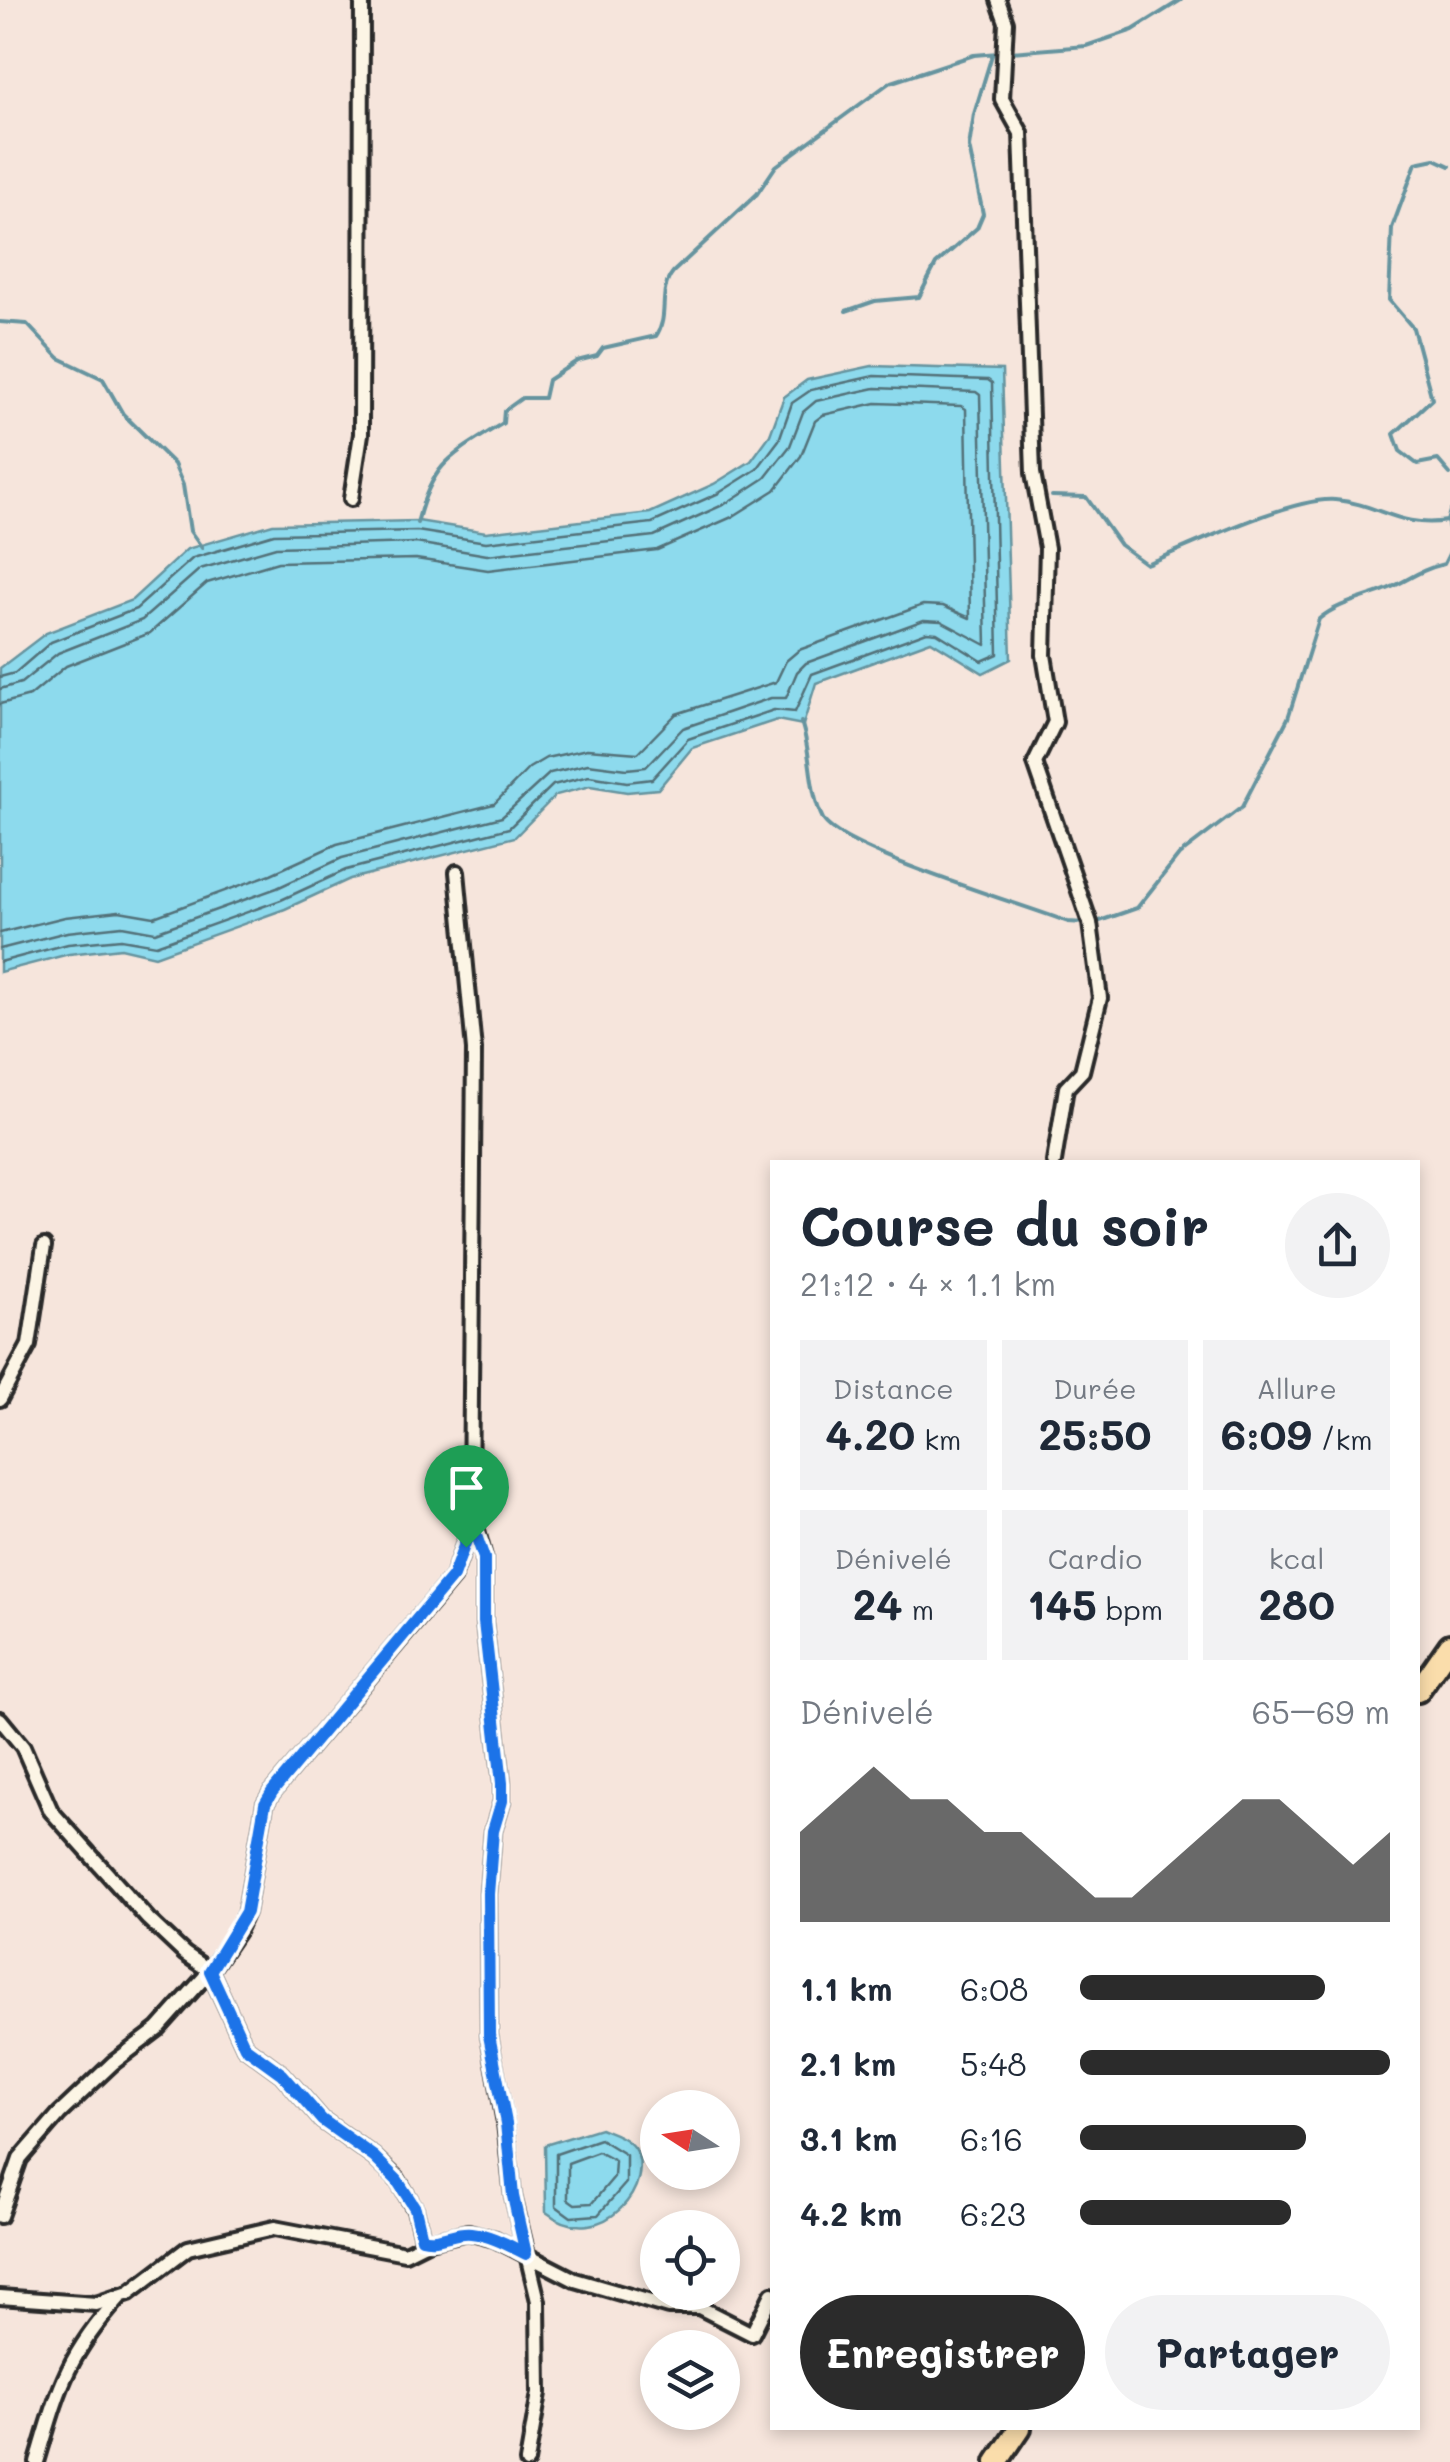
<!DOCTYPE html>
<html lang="fr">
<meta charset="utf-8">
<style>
:root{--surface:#fff;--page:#f2f2f3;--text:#1f2937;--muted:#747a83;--accent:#2b2b2b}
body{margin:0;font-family:Mali,sans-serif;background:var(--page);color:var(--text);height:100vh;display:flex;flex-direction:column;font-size:38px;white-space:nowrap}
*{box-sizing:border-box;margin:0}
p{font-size:32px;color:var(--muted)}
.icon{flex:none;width:55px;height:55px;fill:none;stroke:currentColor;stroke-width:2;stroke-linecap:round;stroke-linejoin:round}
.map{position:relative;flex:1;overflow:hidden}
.side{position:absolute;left:770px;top:1160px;width:650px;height:1270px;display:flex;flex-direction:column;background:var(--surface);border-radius:0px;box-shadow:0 5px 15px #0003}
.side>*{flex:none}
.needle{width:65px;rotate:282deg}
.controls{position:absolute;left:640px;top:2090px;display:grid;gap:20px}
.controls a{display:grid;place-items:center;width:100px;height:100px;border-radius:50%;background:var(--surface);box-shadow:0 5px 15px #0003;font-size:50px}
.pin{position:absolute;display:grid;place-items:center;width:85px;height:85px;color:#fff;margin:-102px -42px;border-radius:50% 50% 50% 0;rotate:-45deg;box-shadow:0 0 10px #0007}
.pin .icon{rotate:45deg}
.round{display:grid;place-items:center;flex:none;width:105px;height:105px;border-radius:52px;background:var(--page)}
.head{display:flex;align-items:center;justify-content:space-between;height:170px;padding:0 30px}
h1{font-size:55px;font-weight:800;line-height:75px}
.metrics{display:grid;grid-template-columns:repeat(3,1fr);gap:15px;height:170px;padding:10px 30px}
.metrics div{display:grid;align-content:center;border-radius:0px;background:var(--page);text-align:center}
.metrics b{font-size:42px;font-weight:800}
.metrics small{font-size:28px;font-weight:400}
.metrics p{font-size:28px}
.chart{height:280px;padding:20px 30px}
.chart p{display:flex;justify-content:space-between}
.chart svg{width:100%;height:180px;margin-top:10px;fill:var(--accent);opacity:.7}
.primary-button{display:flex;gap:20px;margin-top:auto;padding:20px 30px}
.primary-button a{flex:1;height:115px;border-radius:60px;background:var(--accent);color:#fff;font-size:40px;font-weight:800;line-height:115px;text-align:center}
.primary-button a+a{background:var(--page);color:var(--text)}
ul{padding:0 30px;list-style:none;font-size:32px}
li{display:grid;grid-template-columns:160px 120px 1fr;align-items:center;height:75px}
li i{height:25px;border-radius:12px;background:var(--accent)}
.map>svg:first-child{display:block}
.water{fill:#8ddaed;stroke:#66949f;stroke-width:2.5}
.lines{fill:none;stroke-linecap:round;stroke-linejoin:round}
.shore{stroke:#527179;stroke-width:2.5}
.stream{stroke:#66949f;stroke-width:4}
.minor-casing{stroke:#2b2b2b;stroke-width:20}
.highway-casing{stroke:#2b2b2b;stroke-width:28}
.minor{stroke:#fcf5e5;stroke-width:12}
.highway{stroke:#faddab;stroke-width:20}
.route-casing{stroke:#fff;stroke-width:20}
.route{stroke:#1a73e8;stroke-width:12}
</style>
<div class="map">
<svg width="1450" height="2462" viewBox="0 0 1450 2462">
<rect width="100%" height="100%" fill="#f6e5dc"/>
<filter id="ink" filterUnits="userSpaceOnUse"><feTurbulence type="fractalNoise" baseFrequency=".01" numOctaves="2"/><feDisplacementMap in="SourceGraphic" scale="20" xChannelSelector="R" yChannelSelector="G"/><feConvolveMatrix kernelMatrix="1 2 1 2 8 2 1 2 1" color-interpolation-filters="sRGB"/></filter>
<g filter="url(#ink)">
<g class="water">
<path d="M872,366L1002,370L1011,659L983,673L931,641L816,683L803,725L777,720L692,748L658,789L627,792L590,786L556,795L515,837L350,879L285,909L155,956L121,948L69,954L0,972V668L46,633L132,600L187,549L273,524L418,521L486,532L650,513L714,484L751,461L770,435L784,397L807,380Z"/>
<path d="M600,2128C612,2133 626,2137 634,2148C658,2181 603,2256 546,2212L545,2145Z"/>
</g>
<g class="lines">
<g class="shore">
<path d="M0,677L15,673L51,642L136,609L193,558L274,534L417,531L486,542L652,523L719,493L757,469L779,440L792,403L811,390L874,376L988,380L992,383L998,654L982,661L937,633L927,632L812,674L795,712L774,710L688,739L652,779L627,782L589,776L553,785L509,828L346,870L281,900L156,945L121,939L68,944L0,962"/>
<path d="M0,689L21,683L58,653L142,620L200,569L276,547L416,543L487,555L654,536L725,504L765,478L790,446L803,412L816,401L875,388L976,392L980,395L986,645L941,621L924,620L806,663L797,672L786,698H771L683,728L646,767L627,769L588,764L550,773L502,817L342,858L277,888L155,932L122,926L67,932L0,949"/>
<path d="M0,704L30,696L66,666L150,633L207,583L278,562L416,559L488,570L657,550L732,517L775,490L801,456L815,421L823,415L876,403L961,406L966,409L970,618L943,606L923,605L799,650L786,661L776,682L676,714L638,753L587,749L546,758L529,768L494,804L337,844L271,874L154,917L119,911L65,917L0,933"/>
<path d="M600,2139L626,2155V2183L598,2215L571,2217L556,2206V2154Z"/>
<path d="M598,2152L615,2161L614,2177L592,2203L575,2204L568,2199V2163Z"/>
</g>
<g class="stream">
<path d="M1450,166L1435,159L1416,163L1392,228L1389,300L1413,328L1432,399L1394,434L1400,451L1417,464L1438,460L1450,474"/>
<path d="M846,311L875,301L919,297L936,264L977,228L983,214L969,147L974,114L992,55"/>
<path d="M0,322L27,324L59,358L103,379L123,414L174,464L183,485L190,531L202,548"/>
<path d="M1052,496L1086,497L1120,545L1146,564C1190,546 1292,497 1335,500C1378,503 1399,529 1447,521L1450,511"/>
<path d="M1447,521L1450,533"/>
<path d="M417,523C433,461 451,456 503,423L504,411L522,398H544L548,380L577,361L597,356L603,348L656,336C670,316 657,292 673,272L757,194L776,166L889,83L974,55L1086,46L1133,30L1181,0"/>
<path d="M801,722C812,752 808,790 823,819C839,850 1025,905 1068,922L1085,923"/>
<path d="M1094,923L1137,908L1179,855L1242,807L1288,718L1319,619C1338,603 1362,599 1385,590C1408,581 1418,570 1444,564L1450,552"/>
</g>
<defs>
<g id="minor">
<path d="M998,0L1006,22L1002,99L1021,133L1033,473L1047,548L1044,655L1055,722L1035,763L1090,923L1100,998L1082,1071L1066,1088L1054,1162"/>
<path d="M351,499L361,434L362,0"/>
<path d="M457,872L474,1050L470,1505L484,1557V1622L502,1783V1801L493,1831L488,1894L489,2035L505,2123L513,2196L538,2301L539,2393L527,2462"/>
<path d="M0,1399L29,1345L44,1246"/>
<path d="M0,1719L23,1747L51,1811L148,1919L185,1954L210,1971L245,2047L282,2074L322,2120L374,2157L397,2179L415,2209L422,2238L429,2241L468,2232L495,2239L575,2280L668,2307H699L752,2334L772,2294"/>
<path d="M0,2216L20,2159L59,2114L113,2063L158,2029L210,1971L238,1930L246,1912L265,1804L272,1792L453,1577L471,1526"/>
<path d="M0,2297L96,2304L129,2293L188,2248L274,2228L405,2253L429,2241"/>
<path d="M37,2462C59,2388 66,2357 119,2298"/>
</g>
<g id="highway">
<path d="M1418,1691L1450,1645"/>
<path d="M997,2462L1020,2428"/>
</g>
</defs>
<use href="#minor" class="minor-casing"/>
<use href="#highway" class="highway-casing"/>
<use href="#minor" class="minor"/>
<use href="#highway" class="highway"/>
</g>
</g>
<g class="lines" filter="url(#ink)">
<defs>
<path id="route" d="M472,1524L484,1558V1622L502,1783V1801L493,1831L488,1894L489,2035L506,2123L513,2196L526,2254C508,2245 491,2235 471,2233C454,2231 439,2243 422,2238L415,2208L397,2180L374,2157L322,2120L282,2074L245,2047L210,1971L246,1912L265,1804L272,1792L453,1576Z"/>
</defs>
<use href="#route" class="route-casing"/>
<use href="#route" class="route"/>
</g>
</svg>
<div class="controls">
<a><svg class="needle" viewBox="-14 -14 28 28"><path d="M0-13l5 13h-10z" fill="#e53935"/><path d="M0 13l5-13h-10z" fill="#747a83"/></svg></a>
<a><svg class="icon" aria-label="locate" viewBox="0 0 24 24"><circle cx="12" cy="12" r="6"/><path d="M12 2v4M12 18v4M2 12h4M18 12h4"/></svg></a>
<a><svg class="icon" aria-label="layers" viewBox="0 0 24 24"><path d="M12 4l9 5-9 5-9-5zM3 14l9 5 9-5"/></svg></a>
</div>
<div class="pin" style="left:466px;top:1547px;background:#1e9e55"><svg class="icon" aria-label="arrive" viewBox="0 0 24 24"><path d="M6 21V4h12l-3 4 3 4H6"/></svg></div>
<section class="side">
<div class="head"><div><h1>Course du soir</h1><p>21:12 · 4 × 1.1 km</p></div><a class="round"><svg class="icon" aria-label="share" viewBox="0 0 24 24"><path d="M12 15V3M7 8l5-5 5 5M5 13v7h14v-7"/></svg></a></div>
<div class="metrics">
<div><p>Distance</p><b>4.20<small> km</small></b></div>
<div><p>Durée</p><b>25:50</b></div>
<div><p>Allure</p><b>6:09<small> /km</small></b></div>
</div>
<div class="metrics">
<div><p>Dénivelé</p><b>24<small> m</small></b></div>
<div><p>Cardio</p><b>145<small> bpm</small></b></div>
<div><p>kcal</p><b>280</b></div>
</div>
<div class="chart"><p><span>Dénivelé</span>65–69 m</p>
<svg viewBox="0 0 160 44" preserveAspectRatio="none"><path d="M0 44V22L10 14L20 6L30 14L40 14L50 22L60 22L70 30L80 38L90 38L100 30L110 22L120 14L130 14L140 22L150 30L160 22V44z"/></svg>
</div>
<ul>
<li><b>1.1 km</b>6:08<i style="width:79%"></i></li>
<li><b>2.1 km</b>5:48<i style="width:100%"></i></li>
<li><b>3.1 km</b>6:16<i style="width:73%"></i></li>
<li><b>4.2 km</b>6:23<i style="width:68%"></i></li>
</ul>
<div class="primary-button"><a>Enregistrer</a><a>Partager</a></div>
</section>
</div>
